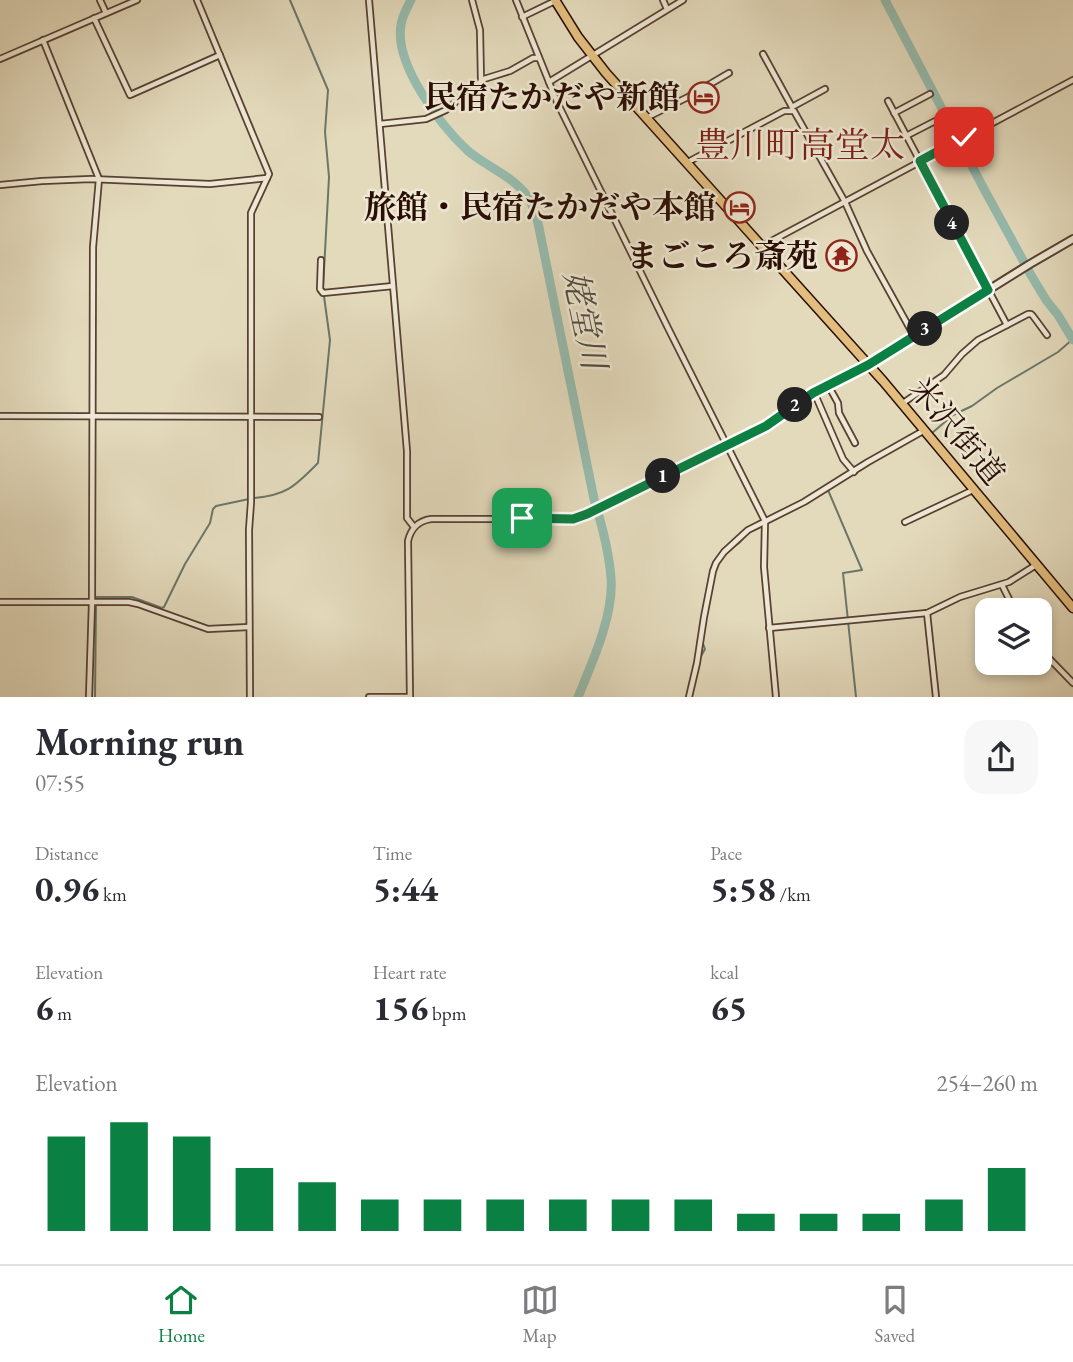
<!DOCTYPE html>
<meta charset="utf-8">
<style>
:root{--surface:#fff;--page:#f7f7f7;--text:#2b2b33;--muted:#7c7c81;--line:#e1e1e2;--accent:#0b8043}
body{margin:0;font-family:"EB Garamond","Noto Serif JP",serif;background:var(--page);color:var(--text);height:100vh;display:flex;flex-direction:column;font-size:26px;white-space:nowrap}
*{box-sizing:border-box;margin:0}
p{font-size:23px;color:var(--muted)}
.icon{flex:none;width:38px;height:38px;fill:none;stroke:currentColor;stroke-width:2;stroke-linecap:round;stroke-linejoin:round}
.map{position:relative;height:697px;overflow:hidden}
.drawer{display:flex;flex-direction:column;background:var(--surface);flex:1}
.drawer>*{flex:none}
.fabs{position:absolute;left:975px;top:598px;display:grid;gap:14px}
.fabs a{display:grid;place-items:center;width:77px;height:77px;border-radius:14px;background:var(--surface);box-shadow:0 4px 10px #0003;font-size:35px}
.pin{position:absolute;display:grid;place-items:center;width:60px;height:60px;color:#fff;margin:-30px;border-radius:14px;box-shadow:0 4px 10px #0006}
.km{position:absolute;width:35px;height:35px;margin:-18px;border-radius:50%;background:#222;color:#fff;font-size:19px;line-height:35px;text-align:center}
.round{display:grid;place-items:center;flex:none;width:74px;height:74px;border-radius:21px;background:var(--page)}
.overview{display:flex;align-items:center;justify-content:space-between;height:119px;padding:0 35px}
h1{font-size:38px;font-weight:700;line-height:52px}
.stats{display:grid;grid-template-columns:repeat(3,1fr);gap:10px;height:119px;padding:7px 35px}
.stats div{display:grid;align-content:center}
.stats b{font-size:35px;font-weight:700}
.stats small{font-size:19px;font-weight:400}
.stats p{font-size:19px}
.chart{height:196px;padding:14px 35px}
.chart p{display:flex;justify-content:space-between}
.chart svg{width:100%;height:126px;margin-top:7px;stroke:var(--accent);stroke-width:6}
.menu{display:flex;justify-content:space-around;align-items:center;height:98px;border-top:2px solid var(--line);background:var(--surface);font-size:19px;color:var(--muted)}
.menu a{display:grid;justify-items:center;gap:4px}
.menu .active{color:var(--accent)}
.map>svg:first-child{display:block}
.lines{fill:none;stroke-linecap:round;stroke-linejoin:round}
.stream{stroke:#6b7669;stroke-width:2}
.river{stroke:#96bbad;stroke-width:9}
.minor-casing{stroke:#584132;stroke-width:8}
.tertiary-casing{stroke:#584132;stroke-width:10}
.trunk-casing{stroke:#2a0e04;stroke-width:11}
.minor{stroke:#ede7d3;stroke-width:4.5}
.tertiary{stroke:#ede7d3;stroke-width:6}
.trunk{stroke:#e2bd7e;stroke-width:8}
.route-casing{stroke:#fff;stroke-width:14}
.route{stroke:#0b8043;stroke-width:9}
.labels{text-anchor:middle;dominant-baseline:central;stroke-width:5;stroke-linejoin:round;paint-order:stroke}
.poi-label{font-size:32px;font-weight:bold;fill:#2a0e04;stroke:#ede7d3;text-anchor:end}
.street-label{font-size:32px;fill:#2a0e04;stroke:#ede7d3}
.water-label{font-size:33px;font-style:italic;fill:#504b3f;stroke:#ede7d3}
.quarter-label{font-size:35px;fill:#7a1f14;stroke:#ede7d3}
</style>
<div class="map">
<svg width="1073" height="697" viewBox="0 0 1073 697">
<rect width="100%" height="100%" fill="#e3dabc"/>
<filter id="stains"><feTurbulence type="fractalNoise" baseFrequency=".00286" numOctaves="4"/><feColorMatrix values="0 0 0 0 .2 0 0 0 0 .09 0 0 0 0 .02 0 0 0 .5 -.17"/></filter>
<radialGradient id="worn" r=".72"><stop offset=".6" stop-color="#630" stop-opacity="0"/><stop offset="1" stop-color="#630" stop-opacity=".3"/></radialGradient>
<g class="lines">
<g class="stream">
<path d="M932,433L953,415L972,406L997,388L1058,352L1073,339"/>
<path d="M855,472L874,461"/>
<path d="M828,490L862,570L843,573L856,697"/>
<path d="M254,498C288,495 296,485 318,463L330,340L323,289L329,177L325,132L328,90L290,0"/>
<path d="M726,553L739,543L748,533L763,526"/>
<path d="M711,594L713,583"/>
<path d="M96,599V597H132L162,608L164,607L185,564L210,523L213,509L216,506L249,499"/>
<path d="M700,658L705,649L702,641"/>
<path d="M694,685L697,670"/>
<path d="M95,697L96,604"/>
<path d="M692,697L693,691"/>
</g>
<g class="river">
<path d="M411,0C407,8 402,16 401,25C394,64 441,126 468,151C486,166 510,175 525,193C532,201 535,213 538,223L594,499C602,525 609,551 611,578C614,615 592,663 578,697"/>
<path d="M885,0L984,189L1031,275L1046,300L1058,315L1073,340"/>
</g>
<defs>
<g id="minor">
<path d="M100,0L106,13"/>
<path d="M197,0L269,174L251,213V502L249,530L250,697"/>
<path d="M369,0L407,451V518L414,527"/>
<path d="M472,0L480,30L481,81"/>
<path d="M516,0L557,102L668,328L765,521L764,567L776,697"/>
<path d="M663,0L667,9"/>
<path d="M522,17L555,1"/>
<path d="M94,18L130,95L220,55"/>
<path d="M43,40L99,179L93,247L92,602L89,697"/>
<path d="M763,54L792,107"/>
<path d="M0,59L137,0"/>
<path d="M549,82L683,0"/>
<path d="M888,101L1007,325"/>
<path d="M792,107L825,89"/>
<path d="M894,113L930,94"/>
<path d="M648,117L688,97L729,73"/>
<path d="M380,124L426,119L446,110L484,79L510,71L533,58H539"/>
<path d="M906,136L943,117"/>
<path d="M688,162L784,111H794L845,202L867,251L914,336"/>
<path d="M0,185L42,181L91,179L210,184L267,178"/>
<path d="M762,246L1073,80"/>
<path d="M321,260L320,289L323,293L393,286"/>
<path d="M828,385L838,403L839,413L855,443"/>
<path d="M814,392L843,459L854,472"/>
<path d="M903,403L944,375L962,354L978,340L1028,314H1031L1033,316L1047,335"/>
<path d="M0,416L319,417"/>
<path d="M905,522L973,490"/>
<path d="M1002,585L1015,611"/>
<path d="M0,602H129L138,604L208,629L249,627"/>
<path d="M927,613L936,697"/>
<path d="M769,628L927,613L960,597L1009,582L1036,565"/>
<path d="M1040,649L1073,683"/>
<path d="M369,697H410"/>
<path d="M410,697L408,541C411,528 418,521 431,519H565L581,517L766,426L813,393L867,365"/>
<path d="M689,697L697,663L704,617L713,571L716,563L724,552L748,530L804,502L868,462L923,431"/>
</g>
<path id="tertiary" d="M868,365L1030,264L1073,239"/>
<path id="trunk" d="M555,0L578,37L606,73L883,381L1073,608"/>
</defs>
<use href="#minor" class="minor-casing"/>
<use href="#tertiary" class="tertiary-casing"/>
<use href="#trunk" class="trunk-casing"/>
<use href="#minor" class="minor"/>
<use href="#tertiary" class="tertiary"/>
<use href="#trunk" class="trunk"/>
</g>
<g class="lines">
<defs>
<path id="route" d="M522,518L573,519L587,514L766,426L813,393L868,365L988,290L920,161L964,137"/>
</defs>
<use href="#route" class="route-casing"/>
<use href="#route" class="route"/>
</g>
<defs>
<symbol id="hotel-ring" viewBox="-11 -11 22 22"><circle r="9.5" fill="#ede7d3" stroke="#8f2418" stroke-width="1.5"/><path d="M-6-4.5h1.5V1H6V5H4.5V3h-9V5H-6ZM-4 0a1.8 1.8 0 1 1 3.6 0ZM.5 0V-2.5h3Q6-2.5 6 0Z" fill="#8f2418"/></symbol>
<symbol id="temple-ring" viewBox="-11 -11 22 22"><circle r="9.5" fill="#ede7d3" stroke="#8f2418" stroke-width="1.5"/><path d="M0-6L5-2H3V0L6.5 2.5H4V6H1.5V3h-3V6H-4V2.5H-6.5L-3 0V-2H-5Z" fill="#8f2418"/></symbol>
</defs>
<g fill-rule="evenodd">
<use href="#hotel-ring" x="686" y="80" width="35" height="35"/>
<use href="#hotel-ring" x="722" y="190" width="35" height="35"/>
<use href="#temple-ring" x="824" y="238" width="35" height="35"/>
</g>
<g class="labels">
<g class="poi-label">
<text x="680" y="97">民宿たかだや新館</text>
<text x="716" y="207">旅館・民宿たかだや本館</text>
<text x="818" y="256">まごころ斎苑</text>
</g>
<g class="street-label">
<text transform="translate(957 431) rotate(50)">米沢街道</text>
</g>
<g class="water-label">
<text transform="translate(585 320) rotate(78)">姥堂川</text>
</g>
<g class="quarter-label">
<text x="800" y="144">豊川町高堂太</text>
</g>
</g>
<rect width="100%" height="100%" filter="url(#stains)"/>
<rect width="100%" height="100%" fill="url(#worn)"/>
</svg>
<div class="fabs">
<a><svg class="icon" aria-label="layers" viewBox="0 0 24 24"><path d="M12 4l9 5-9 5-9-5zM3 14l9 5 9-5"/></svg></a>
</div>
<div class="pin" style="left:522px;top:518px;background:#1e9e55"><svg class="icon" aria-label="arrive" viewBox="0 0 24 24"><path d="M6 21V4h12l-3 4 3 4H6"/></svg></div>
<div class="pin" style="left:964px;top:137px;background:#d93025"><svg class="icon" aria-label="check" viewBox="0 0 24 24"><path d="M5 12l5 5 9-10"/></svg></div>
<b class="km" style="left:663px;top:476px">1</b>
<b class="km" style="left:795px;top:405px">2</b>
<b class="km" style="left:925px;top:329px">3</b>
<b class="km" style="left:952px;top:223px">4</b>
</div>
<section class="drawer">
<div class="overview"><div><h1>Morning run</h1><p>07:55</p></div><a class="round"><svg class="icon" aria-label="share" viewBox="0 0 24 24"><path d="M12 15V3M7 8l5-5 5 5M5 13v7h14v-7"/></svg></a></div>
<div class="stats">
<div><p>Distance</p><b>0.96<small> km</small></b></div>
<div><p>Time</p><b>5:44</b></div>
<div><p>Pace</p><b>5:58<small> /km</small></b></div>
</div>
<div class="stats">
<div><p>Elevation</p><b>6<small> m</small></b></div>
<div><p>Heart rate</p><b>156<small> bpm</small></b></div>
<div><p>kcal</p><b>65</b></div>
</div>
<div class="chart"><p><span>Elevation</span>254–260 m</p>
<svg viewBox="0 0 160 44" preserveAspectRatio="none"><path d="M5 44V11M15 44V6M25 44V11M35 44V22M45 44V27M55 44V33M65 44V33M75 44V33M85 44V33M95 44V33M105 44V33M115 44V38M125 44V38M135 44V38M145 44V33M155 44V22"/></svg>
</div>
</section>
<nav class="menu">
<a class="active"><svg class="icon" aria-label="home" viewBox="0 0 24 24"><path d="M3 11l9-7 9 7M6 9v11h12V9"/></svg>Home</a>
<a><svg class="icon" aria-label="map" viewBox="0 0 24 24"><path d="M3 6l6-2 6 2 6-2v14l-6 2-6-2-6 2zM9 4v14M15 6v14"/></svg>Map</a>
<a><svg class="icon" aria-label="saved" viewBox="0 0 24 24"><path d="M7 4h10v16l-5-4-5 4z"/></svg>Saved</a>
</nav>
